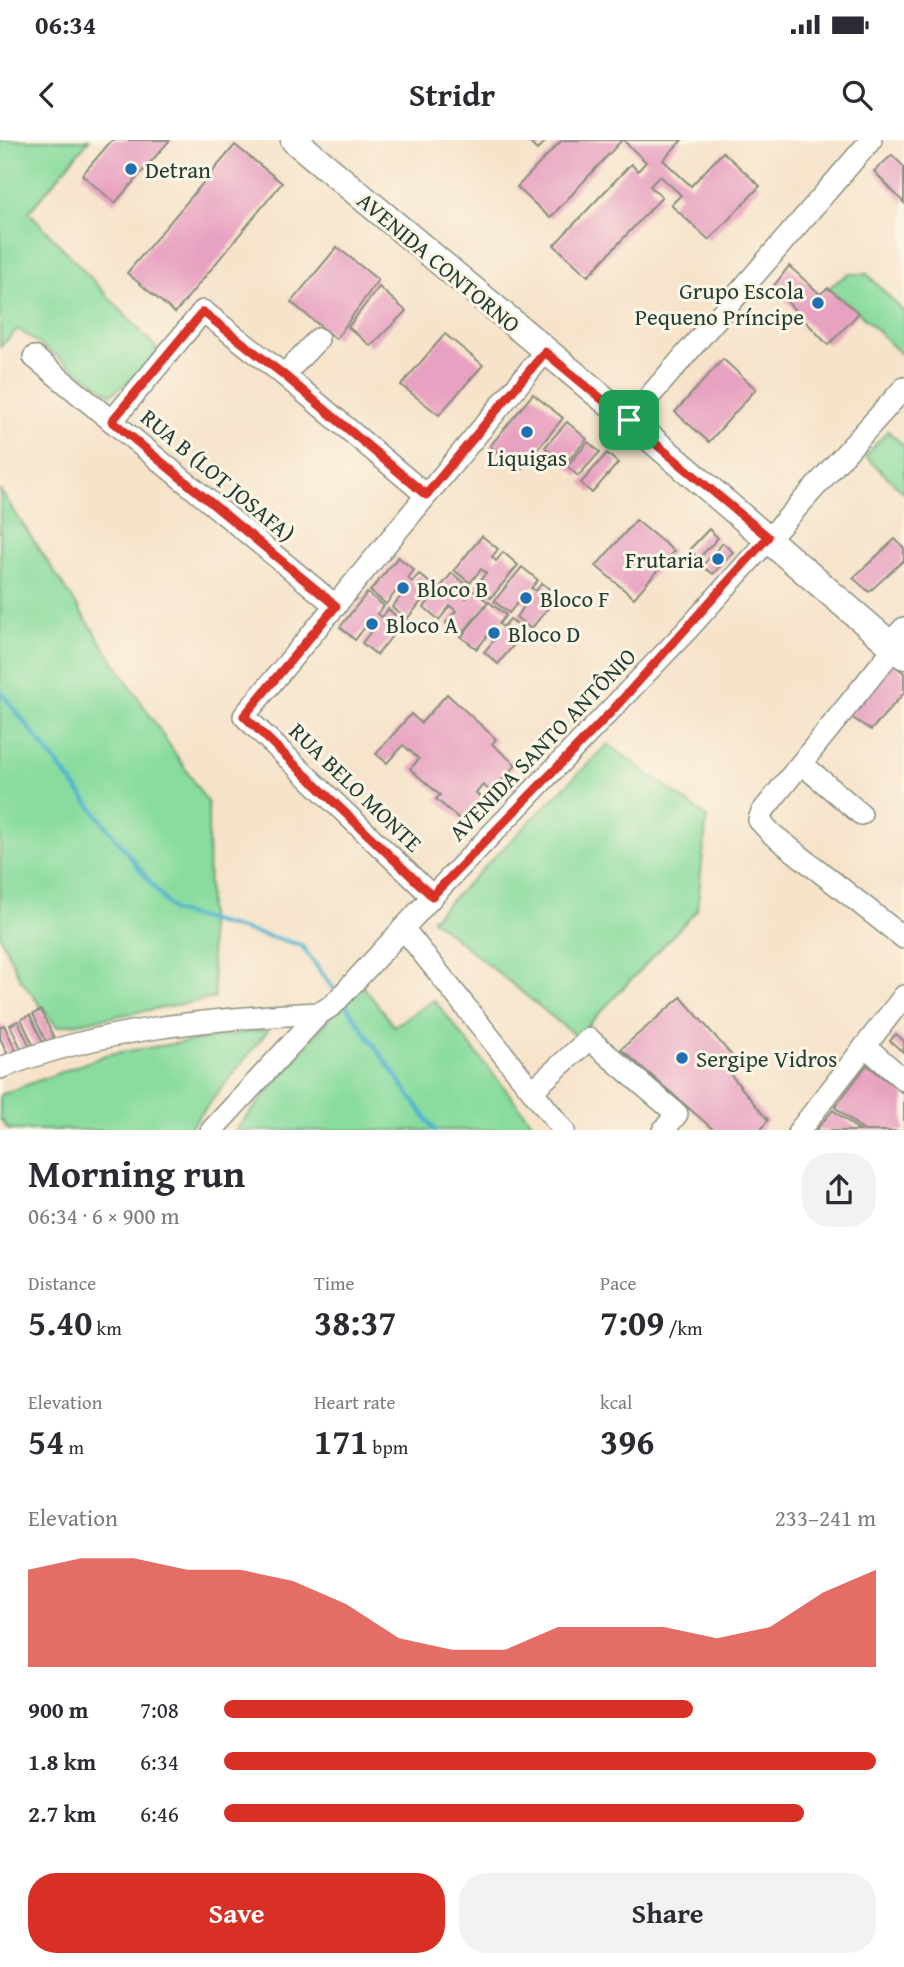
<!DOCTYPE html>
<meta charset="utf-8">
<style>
:root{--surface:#fff;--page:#f2f2f3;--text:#2b2b33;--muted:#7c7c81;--accent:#d93025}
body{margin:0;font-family:"Gentium Book Plus",serif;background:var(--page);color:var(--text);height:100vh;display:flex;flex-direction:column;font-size:26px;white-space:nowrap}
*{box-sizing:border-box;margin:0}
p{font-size:23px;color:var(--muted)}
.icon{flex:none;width:38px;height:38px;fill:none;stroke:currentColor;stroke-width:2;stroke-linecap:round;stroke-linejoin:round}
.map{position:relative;height:990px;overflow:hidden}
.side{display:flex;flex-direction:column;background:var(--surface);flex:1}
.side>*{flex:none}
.pin{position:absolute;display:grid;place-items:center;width:60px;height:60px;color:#fff;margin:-30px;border-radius:14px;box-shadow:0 4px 10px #0006}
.round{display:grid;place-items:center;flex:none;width:74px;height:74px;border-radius:28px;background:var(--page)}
.headline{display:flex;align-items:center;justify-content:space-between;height:119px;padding:0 28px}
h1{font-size:38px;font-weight:700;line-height:52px}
.metrics{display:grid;grid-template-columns:repeat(3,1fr);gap:10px;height:119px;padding:7px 28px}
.metrics div{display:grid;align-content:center}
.metrics b{font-size:35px;font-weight:700}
.metrics small{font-size:19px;font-weight:400}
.metrics p{font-size:19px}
.chart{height:196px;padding:14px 28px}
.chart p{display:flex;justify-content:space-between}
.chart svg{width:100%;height:126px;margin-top:7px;fill:var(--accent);opacity:.7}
.cta{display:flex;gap:14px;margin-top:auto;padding:14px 28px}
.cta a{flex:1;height:80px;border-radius:28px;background:var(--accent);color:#fff;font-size:28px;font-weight:700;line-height:80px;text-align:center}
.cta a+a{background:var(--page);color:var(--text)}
ul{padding:0 28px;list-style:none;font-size:23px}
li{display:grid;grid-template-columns:112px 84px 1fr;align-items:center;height:52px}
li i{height:18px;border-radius:9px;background:var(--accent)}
.status{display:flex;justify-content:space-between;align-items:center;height:49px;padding:0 35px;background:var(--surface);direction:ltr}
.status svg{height:19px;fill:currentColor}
header{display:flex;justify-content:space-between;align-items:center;height:91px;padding:0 28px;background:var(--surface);font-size:32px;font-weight:700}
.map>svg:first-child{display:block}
.green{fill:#89dc9e;stroke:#548c69;stroke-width:2}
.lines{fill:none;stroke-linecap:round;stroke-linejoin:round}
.stream{stroke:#4fb4ce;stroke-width:4.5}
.building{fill:#e8a2c1}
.minor-casing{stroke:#8a907f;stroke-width:24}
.major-casing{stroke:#8a907f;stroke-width:29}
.minor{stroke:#fff;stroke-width:21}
.major{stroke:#fff;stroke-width:26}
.route-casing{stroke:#fff;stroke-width:14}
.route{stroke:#d93025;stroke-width:9}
.poi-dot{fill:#1f6fb2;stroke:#fcf5e5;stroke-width:2.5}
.labels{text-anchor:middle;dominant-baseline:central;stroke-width:6;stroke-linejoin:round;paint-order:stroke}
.poi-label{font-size:23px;fill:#1f3d34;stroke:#fcf5e5;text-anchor:start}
.street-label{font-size:23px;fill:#1f3d34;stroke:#fcf5e5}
</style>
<div class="status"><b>06:34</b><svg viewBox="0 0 49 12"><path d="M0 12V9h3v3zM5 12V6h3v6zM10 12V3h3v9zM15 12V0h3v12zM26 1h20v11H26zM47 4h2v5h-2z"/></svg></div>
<header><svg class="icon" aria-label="back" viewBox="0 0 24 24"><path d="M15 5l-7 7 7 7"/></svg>Stridr<svg class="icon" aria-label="search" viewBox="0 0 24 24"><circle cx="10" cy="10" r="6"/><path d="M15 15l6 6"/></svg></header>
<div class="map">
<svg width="904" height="991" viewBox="0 0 904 991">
<rect width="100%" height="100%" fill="#fcf5e5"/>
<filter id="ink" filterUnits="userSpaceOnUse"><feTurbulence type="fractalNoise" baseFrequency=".0143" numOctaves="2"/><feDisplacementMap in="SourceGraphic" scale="14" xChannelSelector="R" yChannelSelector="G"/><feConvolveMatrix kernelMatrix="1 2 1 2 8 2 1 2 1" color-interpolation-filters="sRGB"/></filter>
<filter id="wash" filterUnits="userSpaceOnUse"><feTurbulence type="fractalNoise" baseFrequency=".00686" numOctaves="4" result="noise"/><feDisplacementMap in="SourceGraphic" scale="28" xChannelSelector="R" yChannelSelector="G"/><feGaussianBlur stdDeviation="1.57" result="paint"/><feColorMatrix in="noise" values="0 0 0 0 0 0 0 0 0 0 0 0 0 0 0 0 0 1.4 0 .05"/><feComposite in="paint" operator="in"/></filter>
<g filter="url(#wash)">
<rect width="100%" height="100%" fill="#f6e3ca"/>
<g class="green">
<path d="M0,0H89L29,72L157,209L143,232L111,254L18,189L0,207Z"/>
<path d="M848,134H867L904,172L903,216L859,173L828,148Z"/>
<path d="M888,291L904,306V353L865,316Z"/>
<path d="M0,350L208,663L209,790L215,858L57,887L20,839L0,796Z"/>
<path d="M608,604L707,677L697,770L577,897L432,779Z"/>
<path d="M360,842L394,886L434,860L538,990L235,991Z"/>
<path d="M269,889L188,990H9L0,979V955L109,914Z"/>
</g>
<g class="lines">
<g class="stream">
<path d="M0,551L173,771L301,805L335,851"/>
<path d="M345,864L435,991"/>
</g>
</g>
<g id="blocks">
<g class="building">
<path d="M112,0H170L115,63L82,35Z"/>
<path d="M527,0H547L537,10Z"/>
<path d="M562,0H622L550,78L517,47Z"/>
<path d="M623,0H682L663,20L691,46L723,12L760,46L709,100L671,65L681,55L660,36L650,46L662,57L588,136L554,105L631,24L638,31L646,22Z"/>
<path d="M235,5L282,43L175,173L127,133Z"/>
<path d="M892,15L904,27V63L874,31Z"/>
<path d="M337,107L378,140L336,199L291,162Z"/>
<path d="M789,126L820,154L828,148L859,173L828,205L773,147Z"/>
<path d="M379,147L406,171L371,206L348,187Z"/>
<path d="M445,194L483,225L439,275L401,245Z"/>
<path d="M723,219L756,249L709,302L675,272Z"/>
<path d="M533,254L563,278L520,331L490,306Z"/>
<path d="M567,282L587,299L565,324L545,307Z"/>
<path d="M588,302L600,312L578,336L567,326Z"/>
<path d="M607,313L618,323L592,353L581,343Z"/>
<path d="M636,380L674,411L634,458L596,426Z"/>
<path d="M709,389L718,398L699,418L689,410Z"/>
<path d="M482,396L498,409L492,417L496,421L503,412L518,425L491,458L476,446L486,433L481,429L470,443L454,430Z"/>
<path d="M895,399L904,408V420L869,452L853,438Z"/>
<path d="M723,403L733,412L713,434L702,426Z"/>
<path d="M398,417L414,430L408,438L412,442L419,434L434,446L407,479L392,467L402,455L397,450L386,464L370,451Z"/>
<path d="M522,427L538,440L531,448L536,451L542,443L558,456L531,489L516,477L526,464L520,460L509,473L494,461Z"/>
<path d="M452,433L468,446L461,454L466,458L472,450L488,462L461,495L446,483L456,471L450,466L439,480L424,467Z"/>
<path d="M367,453L384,466L377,474L382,477L388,469L403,482L377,515L362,503L372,490L366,486L355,500L340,487Z"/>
<path d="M489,462L506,475L499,484L503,487L510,479L525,491L498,524L484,512L494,500L488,495L477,509L461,497Z"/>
<path d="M891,522L904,533V553L871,590L848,575Z"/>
<path d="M447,554L496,599L492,604L516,625L492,652L483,645L476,653L483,660L463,682L436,659L440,655L410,629L419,619L403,605L387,623L376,614L411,574L421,583Z"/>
<path d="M681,857L741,926L730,934L768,980L760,991H715L621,909Z"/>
<path d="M41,870L54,898L46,902L33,874Z"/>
<path d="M30,875L43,903L34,907L21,879Z"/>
<path d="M18,881L31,909L23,913L10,885Z"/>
<path d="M4,885L17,913L9,917L0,898V887Z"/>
<path d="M896,894L904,901V913L890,901Z"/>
<path d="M867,925L904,954V991H864L835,967Z"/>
<path d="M833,970L860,991H815Z"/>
</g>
</g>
</g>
<g filter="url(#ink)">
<use href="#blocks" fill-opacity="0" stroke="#8a907f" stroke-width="2"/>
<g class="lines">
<defs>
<g id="minor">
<path d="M34,217L336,466"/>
<path d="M284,235L318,199"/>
<path d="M629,280L871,0"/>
<path d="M112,281L203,171L284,235L426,355"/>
<path d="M889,504L904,488"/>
<path d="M894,508L762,672L759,680L772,694L904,798"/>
<path d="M802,624L861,674"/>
<path d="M432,756L244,576L545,212"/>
<path d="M403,788L564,991"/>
<path d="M865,906L904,940"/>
<path d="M0,928C104,888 210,879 320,873"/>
<path d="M533,950L589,899L677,974L663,991"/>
<path d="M211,991L320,873L333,865L443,745L688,489L904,248"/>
<path d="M799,991L904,856"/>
</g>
<path id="major" d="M294,0L629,280L904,516"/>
</defs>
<use href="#minor" class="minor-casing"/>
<use href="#major" class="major-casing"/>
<use href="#minor" class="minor"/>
<use href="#major" class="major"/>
</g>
</g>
<g class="lines" filter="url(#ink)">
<defs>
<path id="route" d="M203,172L284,235L426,355L545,212L768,397L611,572L432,756L244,576L336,466L112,281Z"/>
</defs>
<use href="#route" class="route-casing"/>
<use href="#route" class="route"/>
</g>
<g class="poi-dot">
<circle cx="131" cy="29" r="7"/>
<circle cx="818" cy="163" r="7"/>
<circle cx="527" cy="292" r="7"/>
<circle cx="718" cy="419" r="7"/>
<circle cx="403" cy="448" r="7"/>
<circle cx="526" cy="458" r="7"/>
<circle cx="372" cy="484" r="7"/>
<circle cx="494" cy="493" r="7"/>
<circle cx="682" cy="918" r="7"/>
</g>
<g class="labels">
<g class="poi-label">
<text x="145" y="29">Detran</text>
<text x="804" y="150" text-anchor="end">Grupo Escola<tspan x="804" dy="26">Pequeno Príncipe</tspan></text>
<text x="527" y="317" text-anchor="middle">Liquigas</text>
<text x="704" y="419" text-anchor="end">Frutaria</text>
<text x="417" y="448">Bloco B</text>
<text x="540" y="458">Bloco F</text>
<text x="386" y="484">Bloco A</text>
<text x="508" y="493">Bloco D</text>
<text x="696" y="918">Sergipe Vidros</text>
</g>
<g class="street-label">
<text transform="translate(439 122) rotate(40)">AVENIDA CONTORNO</text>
<text transform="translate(218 335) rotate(40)">RUA B (LOT JOSAFA)</text>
<text transform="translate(542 604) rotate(-46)">AVENIDA SANTO ANTÔNIO</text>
<text transform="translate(356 647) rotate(44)">RUA BELO MONTE</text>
</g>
</g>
</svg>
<div class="pin" style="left:629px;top:280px;background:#1e9e55"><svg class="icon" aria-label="arrive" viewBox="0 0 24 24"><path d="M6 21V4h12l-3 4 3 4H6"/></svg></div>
</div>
<section class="side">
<div class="headline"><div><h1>Morning run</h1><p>06:34 · 6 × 900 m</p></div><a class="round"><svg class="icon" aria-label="share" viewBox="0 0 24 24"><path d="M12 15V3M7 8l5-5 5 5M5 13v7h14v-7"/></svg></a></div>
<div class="metrics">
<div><p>Distance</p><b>5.40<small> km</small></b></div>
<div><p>Time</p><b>38:37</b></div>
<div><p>Pace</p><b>7:09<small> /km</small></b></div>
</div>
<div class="metrics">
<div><p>Elevation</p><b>54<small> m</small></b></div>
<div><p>Heart rate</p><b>171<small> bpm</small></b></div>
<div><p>kcal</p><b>396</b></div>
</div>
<div class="chart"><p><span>Elevation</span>233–241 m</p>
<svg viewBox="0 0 160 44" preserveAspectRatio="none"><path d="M0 44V10L10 6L20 6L30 10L40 10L50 14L60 22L70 34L80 38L90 38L100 30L110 30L120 30L130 34L140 30L150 18L160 10V44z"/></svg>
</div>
<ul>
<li><b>900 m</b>7:08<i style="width:72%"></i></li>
<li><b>1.8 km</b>6:34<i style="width:100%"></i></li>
<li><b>2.7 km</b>6:46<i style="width:89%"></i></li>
</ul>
<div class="cta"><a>Save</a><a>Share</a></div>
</section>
